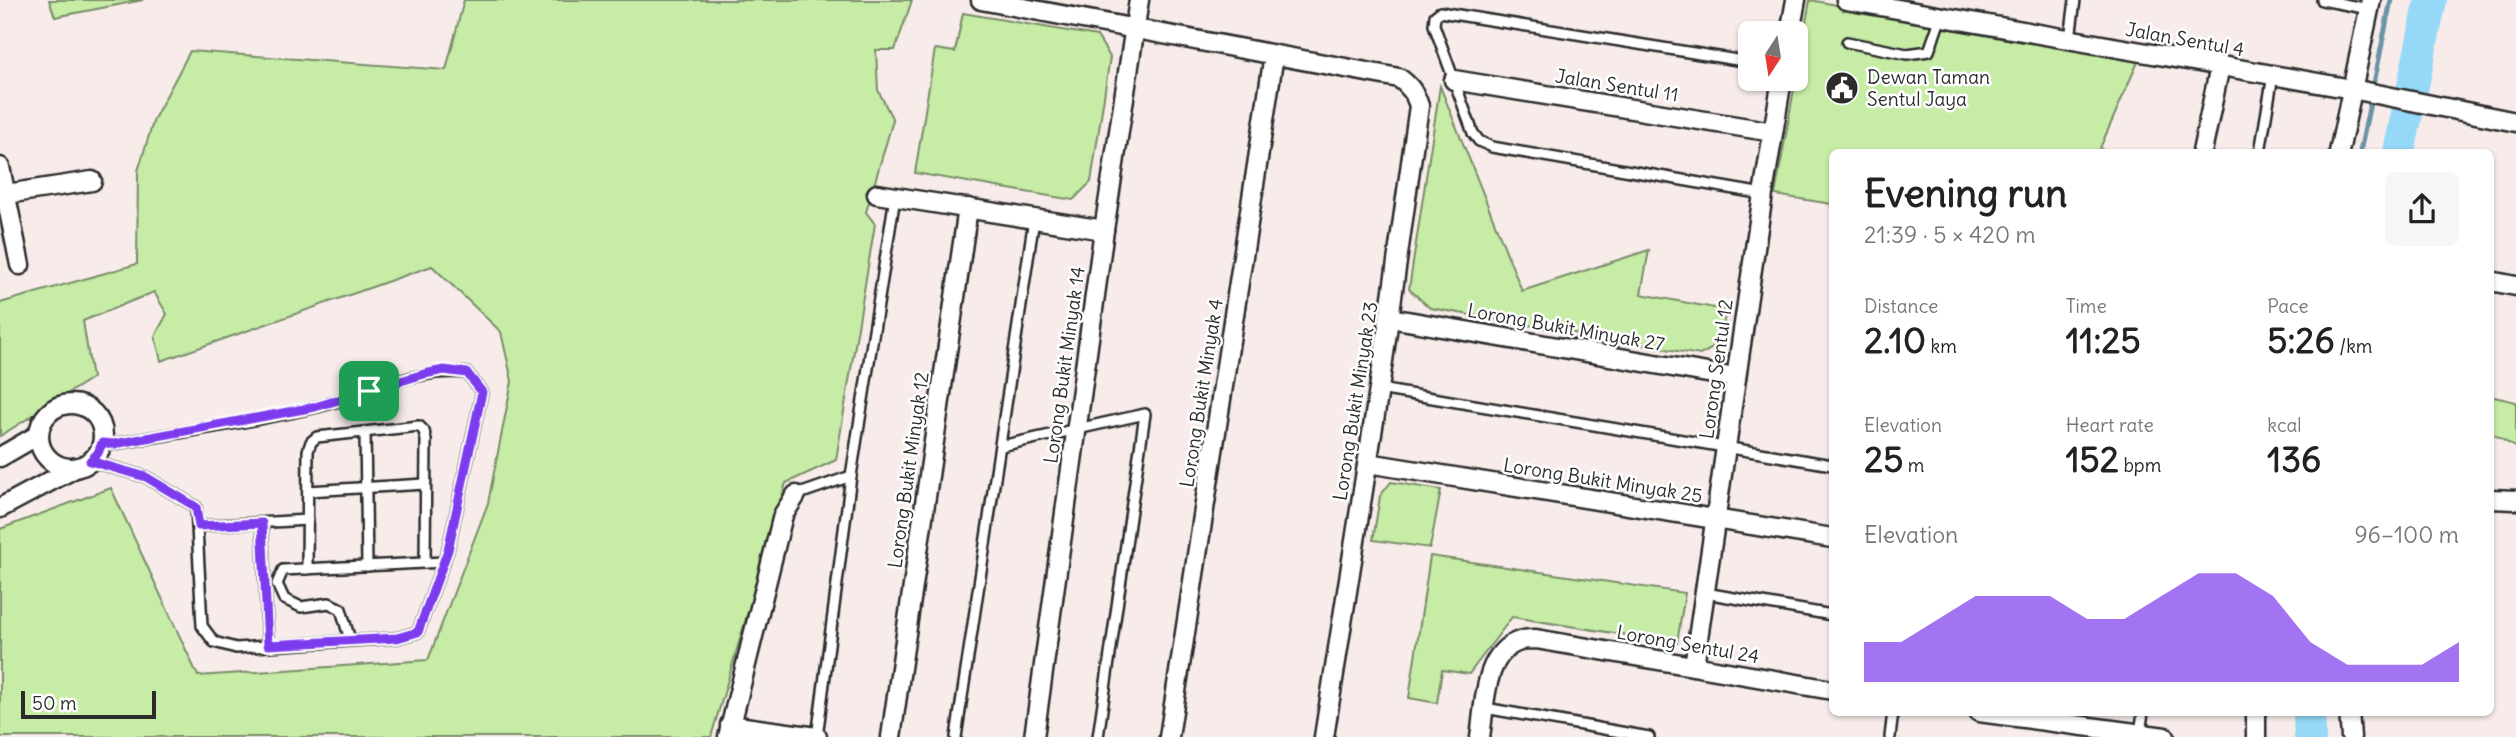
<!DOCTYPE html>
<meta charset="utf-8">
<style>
:root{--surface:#fff;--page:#f6f6f6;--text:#222;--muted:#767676;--accent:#7c3aed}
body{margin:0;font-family:Delius,sans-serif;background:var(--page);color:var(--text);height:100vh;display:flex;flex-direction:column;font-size:26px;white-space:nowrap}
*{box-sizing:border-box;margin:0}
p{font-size:23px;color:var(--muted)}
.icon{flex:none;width:38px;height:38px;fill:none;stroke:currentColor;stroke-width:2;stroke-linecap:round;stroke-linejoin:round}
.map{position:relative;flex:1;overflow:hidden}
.panel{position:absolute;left:1829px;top:149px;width:665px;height:567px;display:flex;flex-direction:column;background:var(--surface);border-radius:10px;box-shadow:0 2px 5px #0004}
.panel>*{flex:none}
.needle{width:46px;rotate:192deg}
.tools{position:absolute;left:1738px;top:21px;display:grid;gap:14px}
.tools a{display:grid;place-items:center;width:70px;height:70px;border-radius:10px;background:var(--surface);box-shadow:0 2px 5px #0004;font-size:35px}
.scale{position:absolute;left:21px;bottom:18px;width:135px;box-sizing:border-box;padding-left:7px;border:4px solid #2b2b2b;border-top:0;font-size:19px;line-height:24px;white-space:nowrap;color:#2b2b2b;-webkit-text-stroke:5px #fff;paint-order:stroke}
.pin{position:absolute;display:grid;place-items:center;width:60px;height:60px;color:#fff;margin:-30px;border-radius:14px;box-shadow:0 4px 10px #0006}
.round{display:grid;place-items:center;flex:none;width:74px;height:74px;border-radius:10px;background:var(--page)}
.headline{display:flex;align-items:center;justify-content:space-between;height:119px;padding:0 35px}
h1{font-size:38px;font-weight:700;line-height:52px}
.metrics{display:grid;grid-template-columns:repeat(3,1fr);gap:10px;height:119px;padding:7px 35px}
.metrics div{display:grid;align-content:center}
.metrics b{font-size:35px;font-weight:700}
.metrics small{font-size:19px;font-weight:400}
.metrics p{font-size:19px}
.chart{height:196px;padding:14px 35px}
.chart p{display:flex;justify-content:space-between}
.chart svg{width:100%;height:126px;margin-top:7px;fill:var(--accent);opacity:.7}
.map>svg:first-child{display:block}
.green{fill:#c6eca6;stroke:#788c68;stroke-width:2}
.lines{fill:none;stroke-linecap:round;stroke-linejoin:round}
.stream{stroke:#6b93a5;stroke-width:5}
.river{stroke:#95d8f7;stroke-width:32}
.service-casing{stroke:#2b2b2b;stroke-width:14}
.minor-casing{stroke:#2b2b2b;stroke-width:23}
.service{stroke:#fff;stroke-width:9}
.minor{stroke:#fff;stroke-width:18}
.route-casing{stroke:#fff;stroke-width:14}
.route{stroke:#7c3aed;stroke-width:9}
.labels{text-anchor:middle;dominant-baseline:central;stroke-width:5;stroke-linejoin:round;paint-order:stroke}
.street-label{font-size:19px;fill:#2b2b2b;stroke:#fff}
.poi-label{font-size:19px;fill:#2b2b2b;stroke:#fff;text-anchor:start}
</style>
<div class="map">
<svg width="2516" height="737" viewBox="0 0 2516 737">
<rect width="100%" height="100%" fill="#f8ecea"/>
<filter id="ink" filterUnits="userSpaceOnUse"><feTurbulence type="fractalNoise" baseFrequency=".0143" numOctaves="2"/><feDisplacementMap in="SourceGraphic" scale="14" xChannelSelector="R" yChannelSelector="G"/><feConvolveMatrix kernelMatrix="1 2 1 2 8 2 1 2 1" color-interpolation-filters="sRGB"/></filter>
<g filter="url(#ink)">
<g class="green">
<path d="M49,0H143L55,17Z"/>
<path d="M464,0H912L895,50H876L878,90L893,120L866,212L875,224L836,460L786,483L711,737H0V529L111,488L198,676L428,660L488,503L512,381L501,332L432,266L161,361L155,336L167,314L154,292L83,321L92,378L0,436V303L137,264L138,171L154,119L190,51L446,70Z"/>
<path d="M1810,0L2138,62L2100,148L2105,152H1832V204L1775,195Z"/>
<path d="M963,13L1097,36L1110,57L1091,182L1073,200L915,173L935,49L955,52Z"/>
<path d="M1440,86L1522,291L1649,250L1641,294L1725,310L1722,343L1700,355L1430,308L1409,289Z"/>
<path d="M2490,396L2516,402V448L2490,432Z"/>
<path d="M1391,482L1441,490L1430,548L1373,540L1380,496Z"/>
<path d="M1430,556L1685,593L1677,643L1512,617L1469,674L1442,670L1437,703L1409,698Z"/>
</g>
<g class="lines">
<path class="stream" d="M2360,152L2391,0"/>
<g class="river">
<path d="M2399,152L2431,0"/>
<path d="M2309,712L2310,737"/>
</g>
<defs>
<g id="service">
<path d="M2322,0L2369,9"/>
<path d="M2070,39L2075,0"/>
<path d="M1847,42L1907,54L1929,51L1941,17"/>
<path d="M1737,60L1440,12L1435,16L1434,25L1473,133L1479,141L1492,147L1763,194"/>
<path d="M2260,152L2273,75"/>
<path d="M1379,389L1832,465"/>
<path d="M365,432L367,566"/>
<path d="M1001,446L1145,414L1098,737"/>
<path d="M90,461L146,477L196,507L202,626L214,642L236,648L397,638L418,632L448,550L482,392L467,373C413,367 365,396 313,408C247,423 180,432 114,444L102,443"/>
<path d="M308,491L425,484"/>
<path d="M796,495L851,476"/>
<path d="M262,523L268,645"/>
<path d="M199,526L308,520"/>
<path d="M307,569L308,451L311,442L317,437L419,426L424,431L426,440L425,563"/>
<path d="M1705,593L1832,615"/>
<path d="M350,640L341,609L329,603L301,607L284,599L277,584L283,570L444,562"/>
<path d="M1485,708L1649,737"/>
<path d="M2140,734L2143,712"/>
<path d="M817,737L851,476L895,197"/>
<path d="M956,737L1034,219"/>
<path d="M1890,737L1893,712"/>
</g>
<g id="minor">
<path d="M981,0L1399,78C1410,86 1415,93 1419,106L1379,389L1324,737"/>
<path d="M1846,0L2352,89L2516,122"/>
<path d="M1790,33L1796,0"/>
<path d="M1454,80L1773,132"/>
<path d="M2202,152L2220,66"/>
<path d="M2339,152L2371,0"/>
<path d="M0,167L20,265"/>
<path d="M877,194L1104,230"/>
<path d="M0,195L92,181"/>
<path d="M2490,281L2516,286"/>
<path d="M1390,318L1736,378"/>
<circle cx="71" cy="436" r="32"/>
<path d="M0,457L38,435"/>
<path d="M1368,463L1832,538"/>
<path d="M2490,499L2516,500"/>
<path d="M0,508L75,468"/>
<path d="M1694,666L1763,194L1782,79"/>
<path d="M1979,712L2165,737"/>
<path d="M2256,712V737"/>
<path d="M2349,712L2351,737"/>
<path d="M730,725L817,737"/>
<path d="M728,737L783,515L796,495"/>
<path d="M891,737L968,208"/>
<path d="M1034,737L1104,230L1139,0"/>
<path d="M1169,737L1274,55"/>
<path d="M1480,737C1485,707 1483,652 1520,641C1524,639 1531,639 1536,639L1832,690"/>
</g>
</defs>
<use href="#service" class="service-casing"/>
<use href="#minor" class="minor-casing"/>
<use href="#service" class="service"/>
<use href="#minor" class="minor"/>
</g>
</g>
<g class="lines" filter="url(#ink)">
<defs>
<path id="route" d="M444,370L467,373L482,392L448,550L418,632L397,638L268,645L262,523L199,526L196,507L146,477L90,461L98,453L102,443L114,444L315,407L424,374Z"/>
</defs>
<use href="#route" class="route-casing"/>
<use href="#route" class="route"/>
</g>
<defs>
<symbol id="civic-disc" viewBox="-11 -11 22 22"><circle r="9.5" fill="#2b2b2b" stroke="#fff"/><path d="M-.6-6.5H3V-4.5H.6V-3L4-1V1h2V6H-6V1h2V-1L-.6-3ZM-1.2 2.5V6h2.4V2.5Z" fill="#fff"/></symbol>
</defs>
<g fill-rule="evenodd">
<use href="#civic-disc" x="1823" y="69" width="38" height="38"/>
</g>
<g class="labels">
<g class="street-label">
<text transform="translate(2185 39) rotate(10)">Jalan Sentul 4</text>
<text transform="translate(1617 85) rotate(9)">Jalan Sentul 11</text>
<text transform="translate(1566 327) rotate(10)">Lorong Bukit Minyak 27</text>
<text transform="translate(1064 365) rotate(-82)">Lorong Bukit Minyak 14</text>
<text transform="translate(1716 369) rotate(-82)">Lorong Sentul 12</text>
<text transform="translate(1201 393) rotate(-81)">Lorong Bukit Minyak 4</text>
<text transform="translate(1355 401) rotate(-81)">Lorong Bukit Minyak 23</text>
<text transform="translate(908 470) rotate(-82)">Lorong Bukit Minyak 12</text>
<text transform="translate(1603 480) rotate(9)">Lorong Bukit Minyak 25</text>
<text transform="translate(1688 644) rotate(10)">Lorong Sentul 24</text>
</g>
<g class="poi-label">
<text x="1867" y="77">Dewan Taman<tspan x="1867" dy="22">Sentul Jaya</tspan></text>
</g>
</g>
</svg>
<div class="tools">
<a><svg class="needle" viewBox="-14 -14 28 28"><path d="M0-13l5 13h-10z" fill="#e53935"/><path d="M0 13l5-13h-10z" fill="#767676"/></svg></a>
</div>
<div class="scale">50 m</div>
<div class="pin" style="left:369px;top:391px;background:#1e9e55"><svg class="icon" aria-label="arrive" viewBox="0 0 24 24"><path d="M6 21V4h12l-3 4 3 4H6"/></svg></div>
<section class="panel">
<div class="headline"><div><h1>Evening run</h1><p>21:39 · 5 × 420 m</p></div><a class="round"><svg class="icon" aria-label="share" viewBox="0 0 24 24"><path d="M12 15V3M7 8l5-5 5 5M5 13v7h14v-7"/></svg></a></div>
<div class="metrics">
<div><p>Distance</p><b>2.10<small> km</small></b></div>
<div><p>Time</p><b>11:25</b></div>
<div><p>Pace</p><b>5:26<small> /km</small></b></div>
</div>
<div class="metrics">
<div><p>Elevation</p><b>25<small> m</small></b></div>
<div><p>Heart rate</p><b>152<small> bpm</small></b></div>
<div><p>kcal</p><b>136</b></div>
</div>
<div class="chart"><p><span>Elevation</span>96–100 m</p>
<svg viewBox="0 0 160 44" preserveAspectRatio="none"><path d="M0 44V30L10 30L20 22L30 14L40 14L50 14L60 22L70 22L80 14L90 6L100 6L110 14L120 30L130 38L140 38L150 38L160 30V44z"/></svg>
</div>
</section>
</div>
